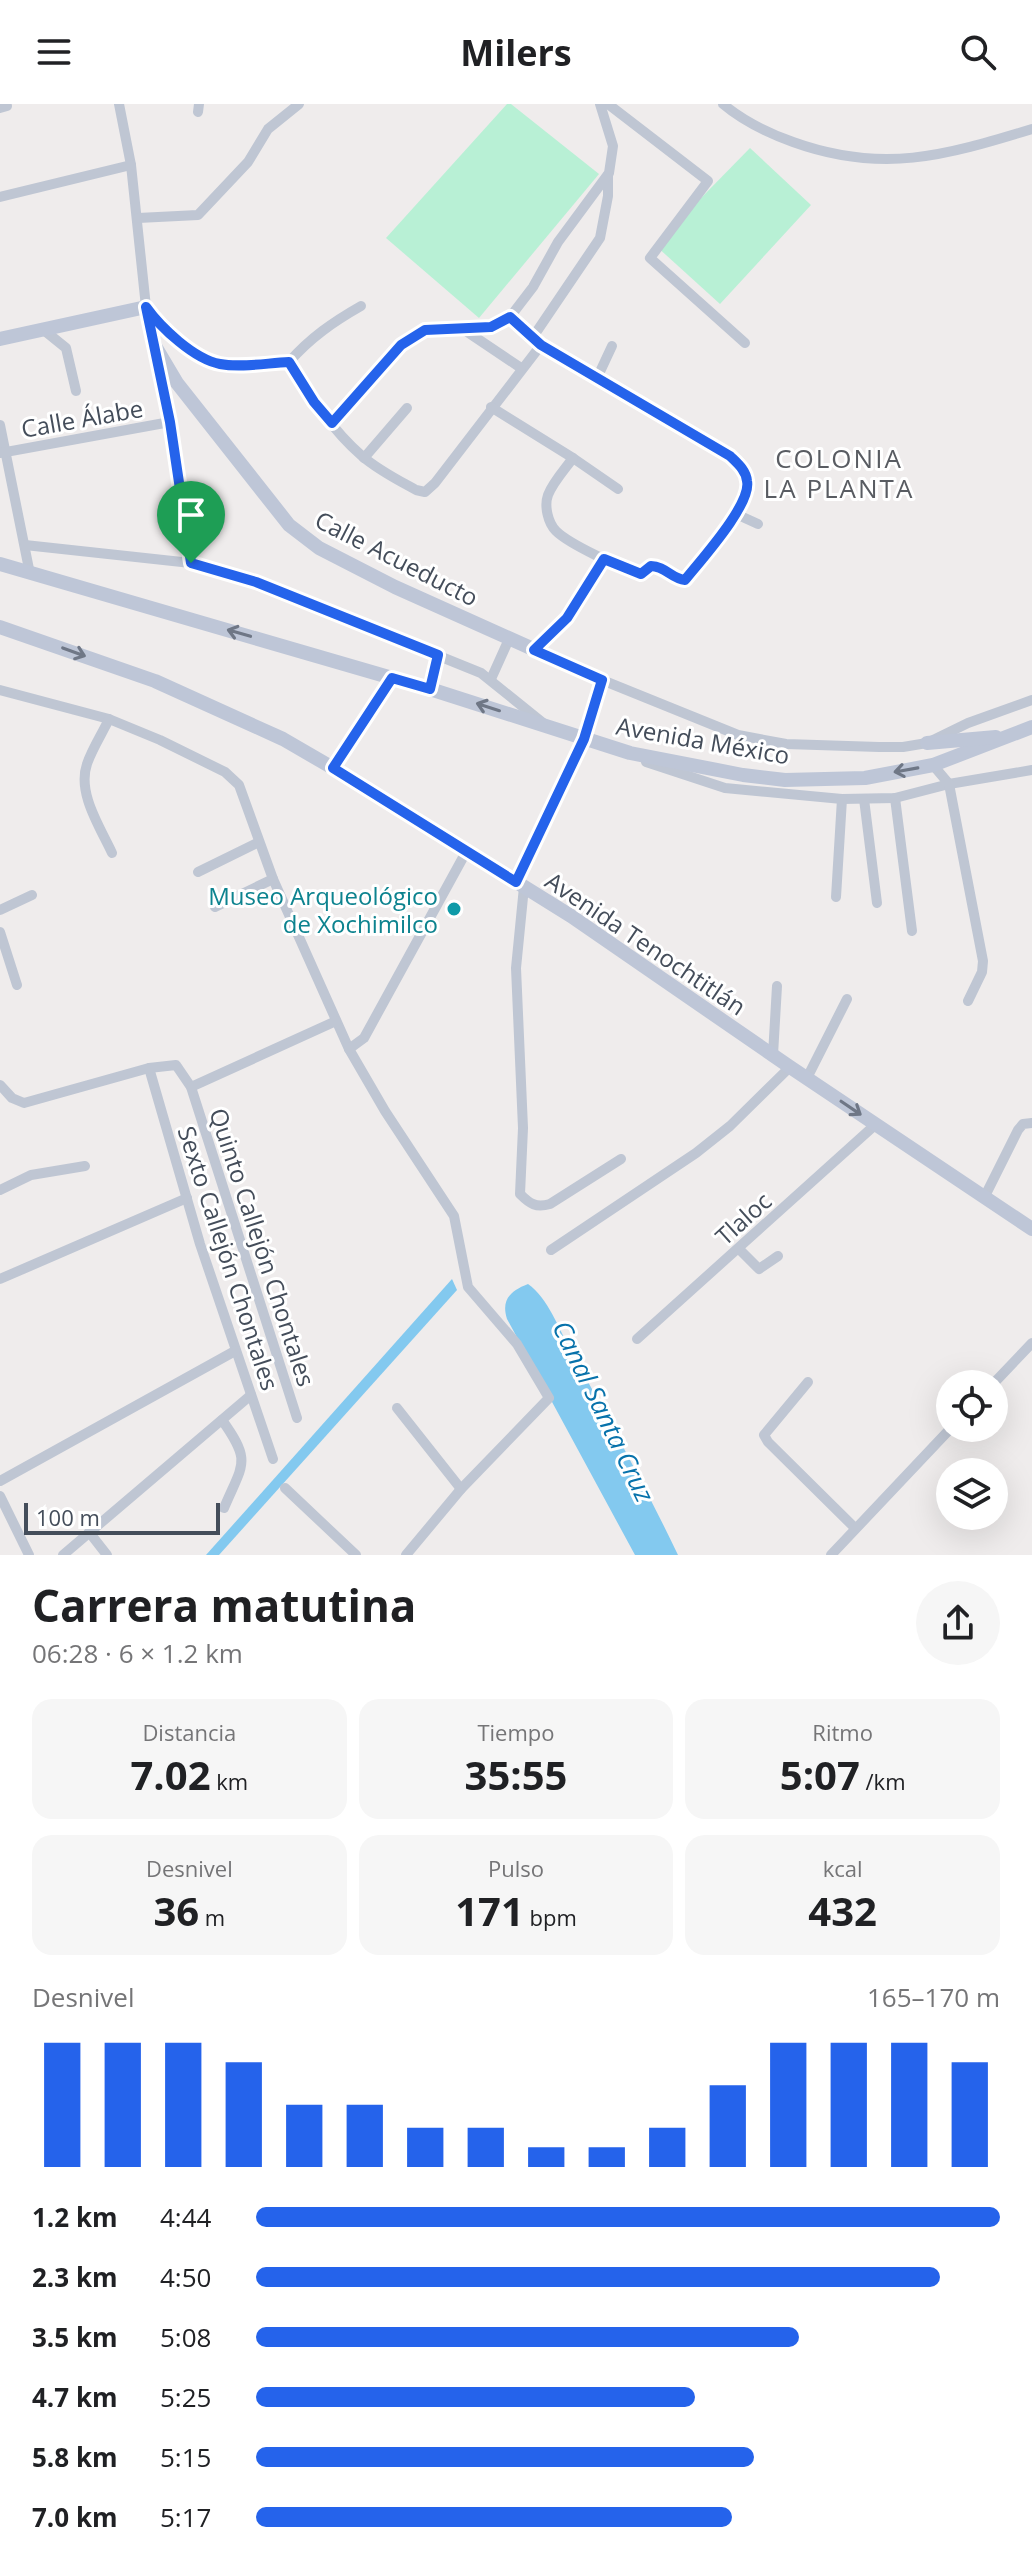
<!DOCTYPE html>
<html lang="es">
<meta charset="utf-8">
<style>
:root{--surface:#fff;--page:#f6f6f6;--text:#202124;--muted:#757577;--accent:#2563eb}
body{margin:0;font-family:"Open Sans",sans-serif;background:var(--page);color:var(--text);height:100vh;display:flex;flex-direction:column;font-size:30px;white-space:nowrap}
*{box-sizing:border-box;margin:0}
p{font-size:26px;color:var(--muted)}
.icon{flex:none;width:44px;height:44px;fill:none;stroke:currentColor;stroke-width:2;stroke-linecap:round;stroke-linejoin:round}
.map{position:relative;height:1451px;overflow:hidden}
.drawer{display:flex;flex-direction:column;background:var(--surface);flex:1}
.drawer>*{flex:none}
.fabs{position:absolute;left:936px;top:1266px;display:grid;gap:16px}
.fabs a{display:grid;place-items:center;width:72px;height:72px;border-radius:50%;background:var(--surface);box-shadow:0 8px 32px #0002;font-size:40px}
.scale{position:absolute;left:24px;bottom:20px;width:196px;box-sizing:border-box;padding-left:8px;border:4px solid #444d5a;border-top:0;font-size:22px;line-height:28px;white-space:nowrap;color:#444d5a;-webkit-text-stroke:6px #fff;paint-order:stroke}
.pin{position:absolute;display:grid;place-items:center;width:68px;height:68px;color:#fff;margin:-82px -34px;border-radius:50% 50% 50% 0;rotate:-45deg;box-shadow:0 0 8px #0007}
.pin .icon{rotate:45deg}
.round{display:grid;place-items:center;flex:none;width:84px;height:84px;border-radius:42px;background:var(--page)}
.overview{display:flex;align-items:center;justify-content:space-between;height:136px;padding:0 32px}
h1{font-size:44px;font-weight:700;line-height:60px}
.metrics{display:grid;grid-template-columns:repeat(3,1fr);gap:12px;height:136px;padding:8px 32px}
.metrics div{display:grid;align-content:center;border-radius:20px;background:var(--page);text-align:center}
.metrics b{font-size:40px;font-weight:700}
.metrics small{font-size:22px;font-weight:400}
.metrics p{font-size:22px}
.chart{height:224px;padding:16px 32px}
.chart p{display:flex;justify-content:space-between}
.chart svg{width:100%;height:144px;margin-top:8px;stroke:var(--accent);stroke-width:6}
ul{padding:0 32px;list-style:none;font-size:26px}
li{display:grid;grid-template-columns:128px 96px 1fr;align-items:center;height:60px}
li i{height:20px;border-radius:10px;background:var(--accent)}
header{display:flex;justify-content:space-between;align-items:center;height:104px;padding:0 32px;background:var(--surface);font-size:36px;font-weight:700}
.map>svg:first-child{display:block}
.green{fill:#b8f0d5}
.water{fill:#83c9ef}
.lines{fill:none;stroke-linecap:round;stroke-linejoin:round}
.street{stroke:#bfc6d3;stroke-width:10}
.secondary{stroke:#bec6d7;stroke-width:14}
.oneway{stroke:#6f7786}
.route-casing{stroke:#fff;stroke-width:16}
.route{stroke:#2563eb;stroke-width:10}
.culture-dot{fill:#0f9aa8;stroke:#fff;stroke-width:3}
.labels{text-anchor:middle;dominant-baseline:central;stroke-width:6;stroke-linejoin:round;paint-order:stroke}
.street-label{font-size:24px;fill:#444d5a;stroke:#fff}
.culture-label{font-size:24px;fill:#0d838f;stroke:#fff;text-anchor:end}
.neighbourhood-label{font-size:26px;letter-spacing:2px;fill:#595c62;stroke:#fff}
.water-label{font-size:26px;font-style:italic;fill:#0772ab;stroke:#fff}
</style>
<header><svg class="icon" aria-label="menu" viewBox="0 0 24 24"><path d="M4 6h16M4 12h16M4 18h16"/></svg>Milers<svg class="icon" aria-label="search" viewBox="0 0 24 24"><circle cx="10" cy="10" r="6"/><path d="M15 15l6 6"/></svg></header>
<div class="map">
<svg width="1032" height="1451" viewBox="0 0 1032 1451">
<rect width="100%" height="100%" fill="#efecec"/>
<g class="green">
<path d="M507,0H511L599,70L479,214L386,134Z"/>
<path d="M750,44L811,101L720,200L655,141Z"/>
</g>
<g class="water">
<path d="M452,1175L457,1186L219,1451H206Z"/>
<path d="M528,1180C548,1194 559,1225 571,1247C608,1314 645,1382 678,1451H635L507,1215C501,1196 510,1187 528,1180Z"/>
</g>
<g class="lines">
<g class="street">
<path d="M119,0L131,61L146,203C162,224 194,255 220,260C241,264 267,259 289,258C310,292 332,326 362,352C378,366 398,376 416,386L425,388L435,379L541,241"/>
<path d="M608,0L708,77L650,154L745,239"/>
<path d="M723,0C743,17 768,29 793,38C882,70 944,52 1032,25"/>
<path d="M0,4L7,2"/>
<path d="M198,8L199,0"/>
<path d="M0,93L131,61"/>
<path d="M138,114L198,111L248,58L268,25L299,0"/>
<path d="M460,223L521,264"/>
<path d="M45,227L66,244L76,287"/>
<path d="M533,233L600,134L608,92V71"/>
<path d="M157,252L170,318L191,459"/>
<path d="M289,258C310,234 333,218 361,202"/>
<path d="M598,272L612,242"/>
<path d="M491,303L573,354L618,385"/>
<path d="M332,319L401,241L425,226L459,222L491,223L510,213"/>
<path d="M0,321L30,470"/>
<path d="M0,349L170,318"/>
<path d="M364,354L407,304"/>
<path d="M573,354C565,365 553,378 548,391C544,402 548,419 556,427C569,440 622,465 641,470L651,462C665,462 672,474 685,476C700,457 752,400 747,377C746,366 737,359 730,352L541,241L510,213L533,183L558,138L609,69L613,42L600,0"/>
<path d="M736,410L758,420"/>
<path d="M25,441L191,459L256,478L481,569L543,619"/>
<path d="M534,546L567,514L604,455"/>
<path d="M491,575L509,535"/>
<path d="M602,576L738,631L786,640L879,643H903L927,639L968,619L1032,596"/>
<path d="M430,585L438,551"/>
<path d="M0,586L109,615L160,636L225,668L239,681L273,775L349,945L385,1007L454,1112L468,1183L517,1240L549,1294L461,1385L406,1451"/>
<path d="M109,615C102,630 92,645 87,660C77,689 100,723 112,749"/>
<path d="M646,658L725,684L842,695L895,694L949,680L1032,666"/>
<path d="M933,661L949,680L983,857L982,868L968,897"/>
<path d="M333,664L392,574"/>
<path d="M895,694L912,827"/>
<path d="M864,695L877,799"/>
<path d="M198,768L259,738"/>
<path d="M524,783L516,864L523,1024L520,1090C530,1100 536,1104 550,1100L621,1055"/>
<path d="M836,793L842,695"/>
<path d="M215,803L273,775"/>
<path d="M0,806L32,791"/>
<path d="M0,828L17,881"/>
<path d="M349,945L364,934L466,748"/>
<path d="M773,951L777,882"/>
<path d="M149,964L200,1140L273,1355"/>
<path d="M807,974L847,895"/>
<path d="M0,981L12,994L24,999L149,964L176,961L191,983L297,1314"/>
<path d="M191,983L336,917"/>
<path d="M0,1086L31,1071L85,1062"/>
<path d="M984,1094L1018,1026L1023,1020L1032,1019"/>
<path d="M739,1145L759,1165L778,1152"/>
<path d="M551,1146L696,1049L730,1022L790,963"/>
<path d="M0,1175L187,1094"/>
<path d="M637,1235L875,1021"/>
<path d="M808,1278L764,1331L768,1338L855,1424"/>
<path d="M993,1280L1032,1239"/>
<path d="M397,1304L461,1385"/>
<path d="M222,1316C252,1358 243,1359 224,1404"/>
<path d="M0,1377L235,1247"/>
<path d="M285,1384L356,1451"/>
<path d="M0,1392L29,1451"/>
<path d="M89,1428L107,1451"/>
<path d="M63,1451L251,1291"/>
<path d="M831,1451L951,1324"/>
</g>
<g class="secondary">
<path d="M0,235L146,203L155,242L177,279L289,421L319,444L395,483L602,576L584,635L516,778"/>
<path d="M0,460L430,585L630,649L743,671L785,676L865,674L933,661L1032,623"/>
<path d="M0,523L155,577L283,635L333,664L571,812L790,963L1032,1125"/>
<path d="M927,639L996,633"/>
</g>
</g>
<defs><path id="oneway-shaft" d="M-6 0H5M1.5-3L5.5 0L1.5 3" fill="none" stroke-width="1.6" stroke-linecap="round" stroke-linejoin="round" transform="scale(2)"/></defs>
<g class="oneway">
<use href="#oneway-shaft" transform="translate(239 529) rotate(-164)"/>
<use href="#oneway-shaft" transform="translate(74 548) rotate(20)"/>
<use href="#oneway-shaft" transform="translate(488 603) rotate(-162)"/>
<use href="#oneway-shaft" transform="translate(906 666) rotate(170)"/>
<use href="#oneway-shaft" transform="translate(851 1004) rotate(34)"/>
</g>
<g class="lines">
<defs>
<path id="route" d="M146,203C161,224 194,255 220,260C241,264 267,259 289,258L314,298L332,319L401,241L425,226L491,223L510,213L541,241L730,352C737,359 746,366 747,377C752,400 700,457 685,476C672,475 665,462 651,462L641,470L604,455L567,514L534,546L602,576L584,635L516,778L333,664L392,574L430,585L438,551L256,478L191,459L170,318Z"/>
</defs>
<use href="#route" class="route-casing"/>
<use href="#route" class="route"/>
</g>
<circle class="culture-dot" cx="454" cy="805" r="8"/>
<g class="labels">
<g class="street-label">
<text transform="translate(82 314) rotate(-10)">Calle Álabe</text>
<text transform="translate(397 454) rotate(27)">Calle Acueducto</text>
<text transform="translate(703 636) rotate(10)">Avenida México</text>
<text transform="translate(646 839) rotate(34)">Avenida Tenochtitlán</text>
<text transform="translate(743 1114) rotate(-42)">Tlaloc</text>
<text transform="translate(263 1143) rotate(72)">Quinto Callejón Chontales</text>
<text transform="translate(229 1154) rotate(72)">Sexto Callejón Chontales</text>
</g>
<g class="culture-label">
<text x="438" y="791">Museo Arqueológico<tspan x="438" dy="28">de Xochimilco</tspan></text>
</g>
<g class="neighbourhood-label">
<text x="839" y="354">COLONIA<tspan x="839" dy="30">LA PLANTA</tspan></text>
</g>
<g class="water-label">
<text transform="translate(604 1307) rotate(64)">Canal Santa Cruz</text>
</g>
</g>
</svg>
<div class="fabs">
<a><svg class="icon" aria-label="locate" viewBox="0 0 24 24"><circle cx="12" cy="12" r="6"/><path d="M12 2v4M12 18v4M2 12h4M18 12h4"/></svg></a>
<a><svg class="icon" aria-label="layers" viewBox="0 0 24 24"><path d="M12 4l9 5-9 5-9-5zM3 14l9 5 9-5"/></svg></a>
</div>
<div class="scale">100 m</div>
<div class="pin" style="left:191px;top:459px;background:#1e9e55"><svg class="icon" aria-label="arrive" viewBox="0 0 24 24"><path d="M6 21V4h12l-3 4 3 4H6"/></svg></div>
</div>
<section class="drawer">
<div class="overview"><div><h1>Carrera matutina</h1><p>06:28 · 6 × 1.2 km</p></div><a class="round"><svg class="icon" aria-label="share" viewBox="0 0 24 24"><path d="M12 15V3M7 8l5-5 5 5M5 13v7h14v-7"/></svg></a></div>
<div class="metrics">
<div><p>Distancia</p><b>7.02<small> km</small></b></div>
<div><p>Tiempo</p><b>35:55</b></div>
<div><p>Ritmo</p><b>5:07<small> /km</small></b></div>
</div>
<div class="metrics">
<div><p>Desnivel</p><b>36<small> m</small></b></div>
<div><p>Pulso</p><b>171<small> bpm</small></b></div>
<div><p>kcal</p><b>432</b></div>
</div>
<div class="chart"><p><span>Desnivel</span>165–170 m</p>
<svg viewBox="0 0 160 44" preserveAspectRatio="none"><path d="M5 44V6M15 44V6M25 44V6M35 44V12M45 44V25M55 44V25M65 44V32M75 44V32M85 44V38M95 44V38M105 44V32M115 44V19M125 44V6M135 44V6M145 44V6M155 44V12"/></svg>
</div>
<ul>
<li><b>1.2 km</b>4:44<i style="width:100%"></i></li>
<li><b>2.3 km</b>4:50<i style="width:92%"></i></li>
<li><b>3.5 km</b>5:08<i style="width:73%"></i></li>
<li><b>4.7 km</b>5:25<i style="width:59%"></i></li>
<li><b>5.8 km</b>5:15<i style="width:67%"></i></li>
<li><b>7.0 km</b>5:17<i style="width:64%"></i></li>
</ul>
</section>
